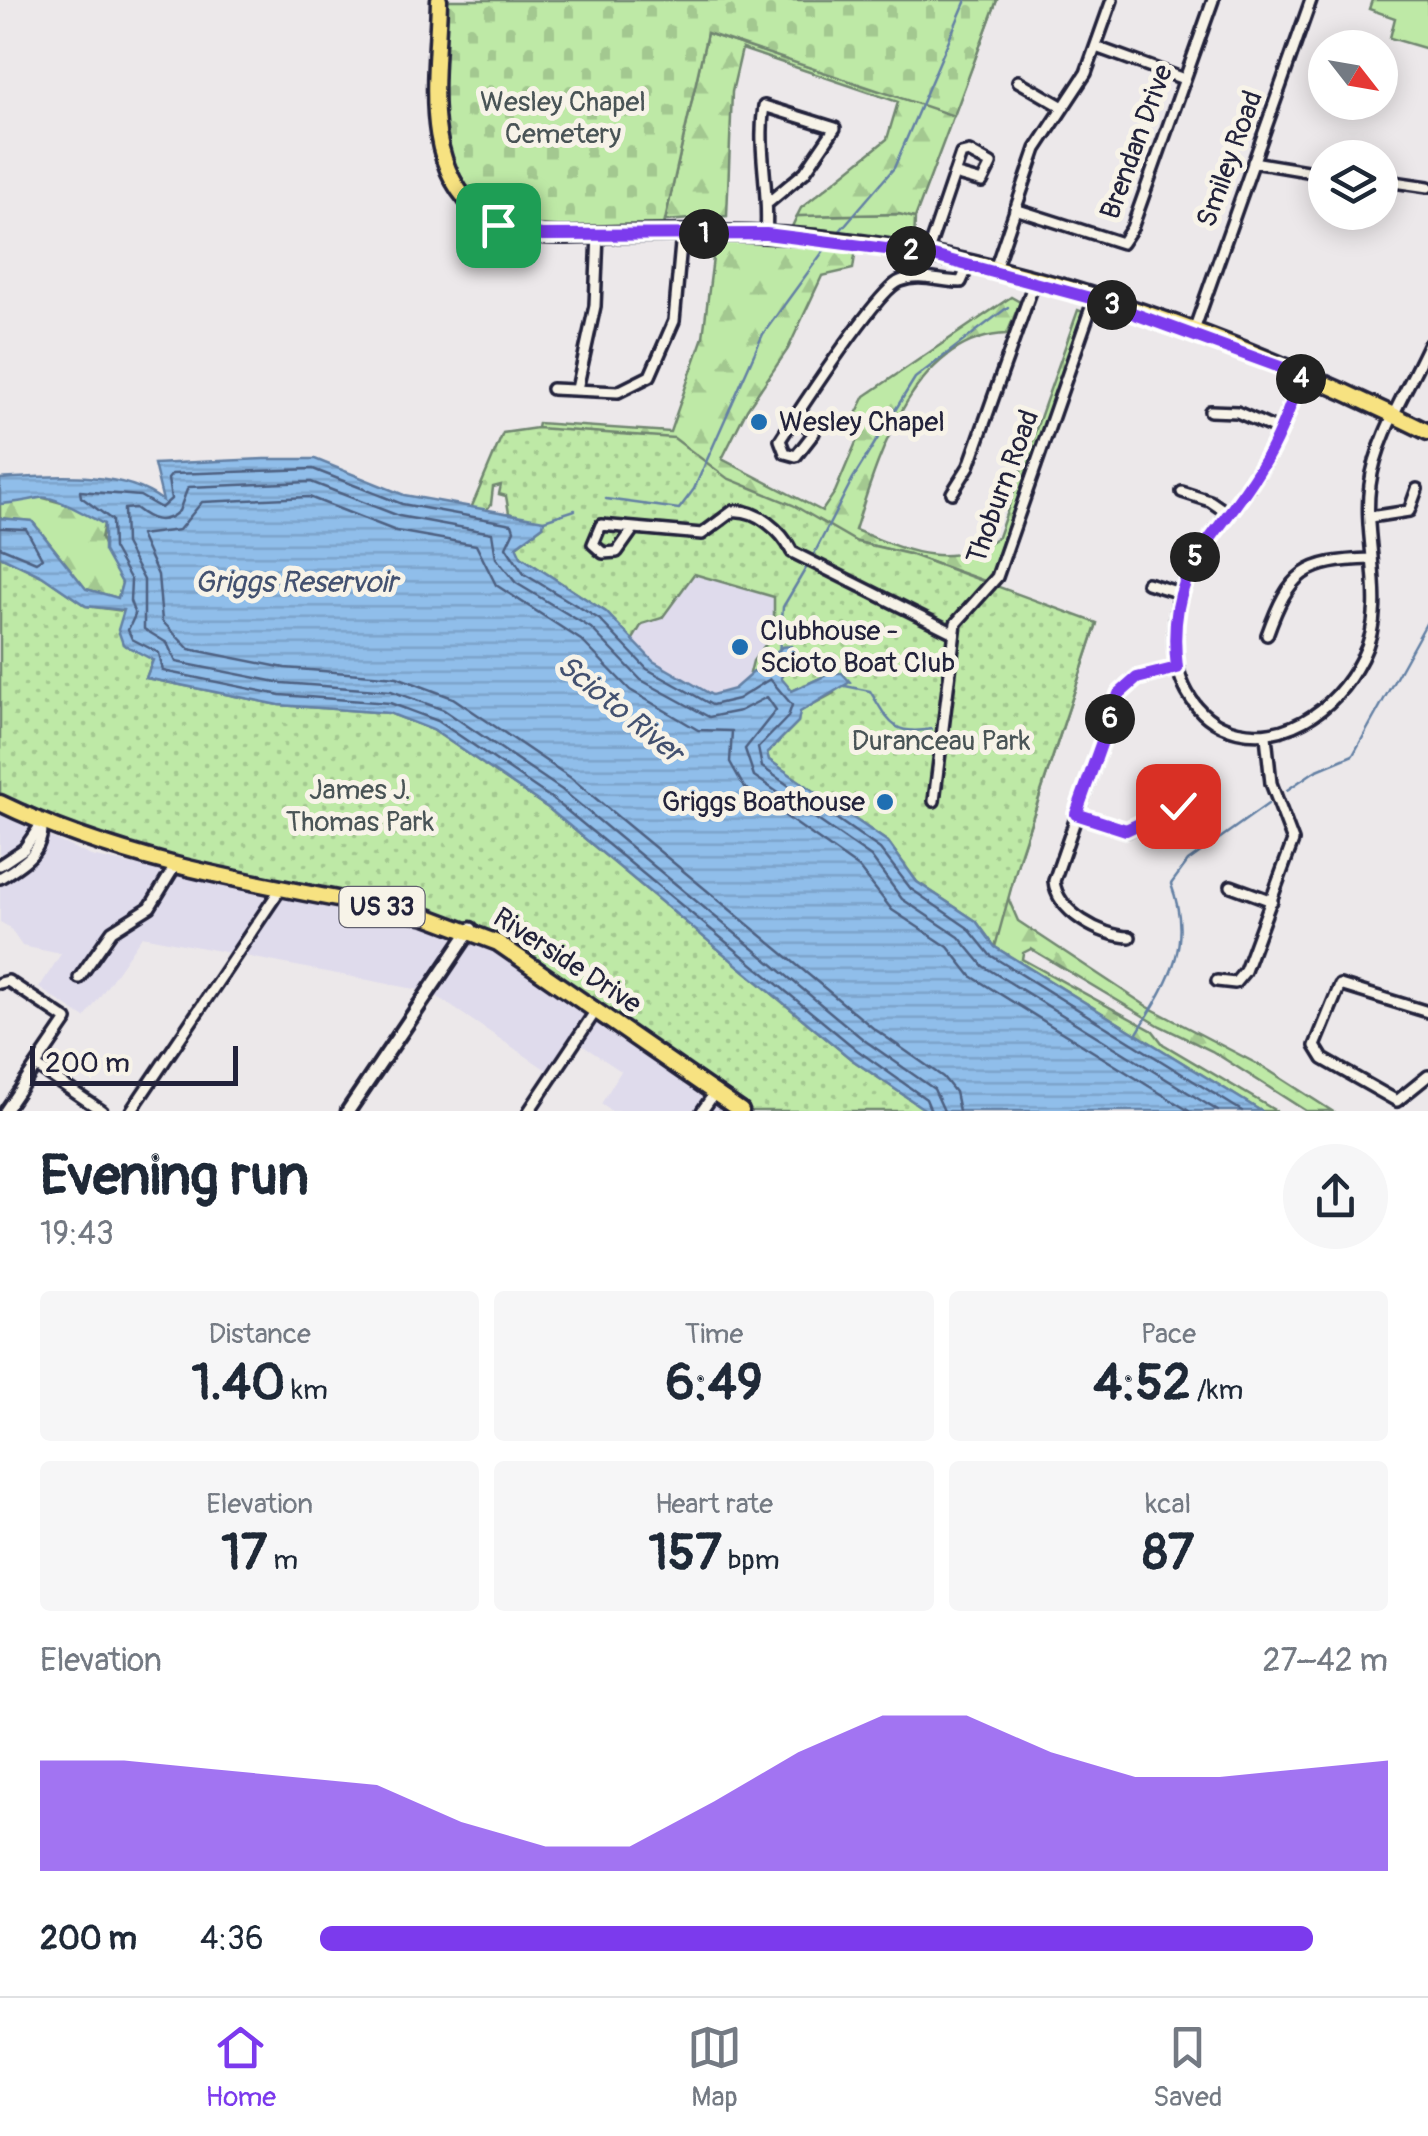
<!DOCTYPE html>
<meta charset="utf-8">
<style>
:root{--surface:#fff;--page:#f6f6f7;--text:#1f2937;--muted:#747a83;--line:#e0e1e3;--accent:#7c3aed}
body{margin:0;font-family:Pangolin,sans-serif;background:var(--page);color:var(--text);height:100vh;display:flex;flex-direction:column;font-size:38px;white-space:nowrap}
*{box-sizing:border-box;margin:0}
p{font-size:32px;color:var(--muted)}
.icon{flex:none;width:55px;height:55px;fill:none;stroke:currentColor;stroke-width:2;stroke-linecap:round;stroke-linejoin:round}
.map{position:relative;height:1111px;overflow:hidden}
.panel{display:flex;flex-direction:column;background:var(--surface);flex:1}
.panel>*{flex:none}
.needle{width:65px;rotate:121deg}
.fabs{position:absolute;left:1308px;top:30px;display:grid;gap:20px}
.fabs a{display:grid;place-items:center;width:90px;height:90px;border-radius:50%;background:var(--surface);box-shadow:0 5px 25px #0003;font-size:50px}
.scale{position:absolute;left:30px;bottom:25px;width:208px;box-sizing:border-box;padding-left:10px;border:5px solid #22223b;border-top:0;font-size:28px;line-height:35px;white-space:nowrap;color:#22223b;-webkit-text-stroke:8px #f7f3e8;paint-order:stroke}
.pin{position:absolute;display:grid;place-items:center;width:85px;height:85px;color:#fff;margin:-42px;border-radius:20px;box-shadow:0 5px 15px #0006}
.km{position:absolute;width:50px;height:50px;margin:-25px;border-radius:50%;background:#222;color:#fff;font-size:28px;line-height:50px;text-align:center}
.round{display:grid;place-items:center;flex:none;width:105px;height:105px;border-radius:52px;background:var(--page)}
.headline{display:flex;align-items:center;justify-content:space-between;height:170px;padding:0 40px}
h1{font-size:55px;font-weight:700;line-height:75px}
.figures{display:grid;grid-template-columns:repeat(3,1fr);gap:15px;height:170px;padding:10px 40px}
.figures div{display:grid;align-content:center;border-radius:10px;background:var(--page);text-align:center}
.figures b{font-size:50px;font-weight:700}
.figures small{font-size:28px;font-weight:400}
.figures p{font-size:28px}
.chart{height:280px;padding:20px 40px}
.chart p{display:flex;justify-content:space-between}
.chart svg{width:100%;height:180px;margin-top:10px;fill:var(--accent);opacity:.7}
ul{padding:0 40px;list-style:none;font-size:32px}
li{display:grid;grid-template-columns:160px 120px 1fr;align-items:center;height:75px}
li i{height:25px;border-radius:12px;background:var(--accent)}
.dock{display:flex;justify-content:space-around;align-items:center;height:140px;border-top:2px solid var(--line);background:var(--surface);font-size:28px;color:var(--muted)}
.dock a{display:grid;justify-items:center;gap:5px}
.dock .selected{color:var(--accent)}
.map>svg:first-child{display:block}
.built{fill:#dfdbec}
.green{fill:#bee9a6;stroke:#708670;stroke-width:2.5}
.forest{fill:url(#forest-firs);stroke:#708670;stroke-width:2.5}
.cemetery{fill:url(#cemetery-stones);stroke:#708670;stroke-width:2.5}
.park{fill:url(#park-dots);stroke:#708670;stroke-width:2.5}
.water{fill:url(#water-rules);stroke:#6480a4;stroke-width:2.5}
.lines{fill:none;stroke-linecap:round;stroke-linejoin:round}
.shore{stroke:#4e6081;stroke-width:2.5}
.stream{stroke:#6480a4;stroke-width:2.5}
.minor-casing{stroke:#22223b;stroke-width:16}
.secondary-casing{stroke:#22223b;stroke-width:19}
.primary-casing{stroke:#22223b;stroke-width:21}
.minor{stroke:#f7f3e8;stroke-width:9}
.secondary{stroke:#f7f3e8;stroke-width:11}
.primary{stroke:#f7e281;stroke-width:14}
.route-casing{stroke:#fff;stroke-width:20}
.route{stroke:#7c3aed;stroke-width:12}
.poi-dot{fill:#1f6fb2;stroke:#f7f3e8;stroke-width:4}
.labels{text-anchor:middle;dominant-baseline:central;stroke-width:10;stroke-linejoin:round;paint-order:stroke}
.shield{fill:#f7f3e8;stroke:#62616f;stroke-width:2.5}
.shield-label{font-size:25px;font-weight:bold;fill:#22223b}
.park-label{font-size:28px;fill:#495456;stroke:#f7f3e8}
.street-label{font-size:28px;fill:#22223b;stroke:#f7f3e8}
.poi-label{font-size:28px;fill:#22223b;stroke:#f7f3e8;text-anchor:start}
.water-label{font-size:30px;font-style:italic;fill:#435170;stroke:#f7f3e8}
</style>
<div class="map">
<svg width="1428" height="1111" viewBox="0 0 1428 1111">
<defs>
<pattern id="forest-firs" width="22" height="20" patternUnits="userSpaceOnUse" patternTransform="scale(2.5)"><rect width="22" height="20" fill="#bee9a6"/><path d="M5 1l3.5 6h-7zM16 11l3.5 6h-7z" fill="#a3c890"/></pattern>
<pattern id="cemetery-stones" width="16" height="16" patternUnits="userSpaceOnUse" patternTransform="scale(2.5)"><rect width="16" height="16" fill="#bee9a6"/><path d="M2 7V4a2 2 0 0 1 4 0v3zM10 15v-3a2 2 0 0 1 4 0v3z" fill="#a3c890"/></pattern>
<pattern id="park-dots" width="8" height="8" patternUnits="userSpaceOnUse" patternTransform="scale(2.5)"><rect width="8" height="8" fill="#bee9a6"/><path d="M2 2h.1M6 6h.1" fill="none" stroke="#a3c890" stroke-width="1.8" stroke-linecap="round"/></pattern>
<pattern id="water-rules" width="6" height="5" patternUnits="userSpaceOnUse" patternTransform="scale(2.5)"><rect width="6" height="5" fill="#90beea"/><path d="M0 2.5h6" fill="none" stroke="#7ca3ca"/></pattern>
</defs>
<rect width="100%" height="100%" fill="#ece8ea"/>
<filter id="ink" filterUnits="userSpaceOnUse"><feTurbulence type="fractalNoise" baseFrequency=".01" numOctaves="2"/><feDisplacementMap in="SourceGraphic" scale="20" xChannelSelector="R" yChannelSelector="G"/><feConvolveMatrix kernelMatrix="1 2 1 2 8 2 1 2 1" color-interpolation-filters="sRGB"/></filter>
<g filter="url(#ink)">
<g class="built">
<path d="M693,573L774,597V633L753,661L749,677L734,690L713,696L653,661L632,641L642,624L662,617Z"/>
<path d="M0,814L91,856L455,932L479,942L586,1011L726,1111H611L601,1104L621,1071L577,1042L554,1075L430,992L142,936L85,1018L39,988L61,954L22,946L9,927L0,922Z"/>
</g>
<g class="green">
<path d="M1372,0H1428V49L1390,38L1395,18L1369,9Z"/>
<path d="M900,214L915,218L914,246L790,231L797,216Z"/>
</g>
<g class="forest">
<path d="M997,0L915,218L899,214L797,216L801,208L887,139L898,102L742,49L732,92L727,216L665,221L707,33L880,91Z"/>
<path d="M693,239L856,249L853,269L822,276L788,349L747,409L722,459L822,511L835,492L857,440L849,428L865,396L1011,297L1020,302L1007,334C913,337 878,458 855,530C907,551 949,571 998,537L1078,310L1086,313L993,584L909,554L857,542L844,562L533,448L538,423L670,432L703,337L713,258L690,256Z"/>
<path d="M40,497L80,508L104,524L101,538L122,583L118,598L86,589L32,521L0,518V504Z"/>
<path d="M1097,623L1016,868L1008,898L1018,921L1148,1007L1265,1068L1332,1111H1306L1212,1051L1160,1026L1031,949L1023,953L1022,959L1153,1031L1163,1044L1276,1111H1261L995,947L908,854Z"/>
</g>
<path class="cemetery" d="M439,0H997L954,116L707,33L662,234L542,235L481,214L443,158Z"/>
<g class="park">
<path d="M537,428L674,438L727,478L793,505L857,542L909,554L1097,623L1021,852L995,947L976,921L917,882L888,842L769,760L767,753L798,722L799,712L834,693L831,673L792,691L781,679L790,664L782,647L749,677L753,661L774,633V597L694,574L662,618L642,624L632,641L606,612L521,557L515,547L543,526L509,513L506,496L499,494L501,485L493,487L491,504L482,516L467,518L503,433Z"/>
<path d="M0,556L42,576L86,606L124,611L123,644L153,659L146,678L279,705L389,713L433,730L548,808L851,1059L927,1111H741L471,929L144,859L0,803Z"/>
</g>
<path class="water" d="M264,459H315L404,495L544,520L543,526L516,546L521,557L606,612L653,661L712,695L734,689L782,647L791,646L795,655L781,678L792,691L831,673H842L850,682L800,712L798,722L767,753L769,760L888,842L917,882L976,921L995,947L1261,1111H927L851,1059L548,808L433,730L389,713L279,705L146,678L153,660L123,644L118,630L124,610L86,606L42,576L0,556V518L32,521L86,589L118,598L122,583L104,551V524C89,517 54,494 39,498C26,501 14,503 0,504V479C50,476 122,469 163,501L154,464Z"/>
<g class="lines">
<g class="shore">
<path d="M0,528L26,529L42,558L36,562L0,547"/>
<path d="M931,1111L926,1099L857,1050L554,800L438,721L390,703L280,695L163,671L159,653L132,639L128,630L135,615L130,601L131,580L113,548L112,520L81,497L80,491L140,496L161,508L171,499L168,479L172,474L313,469L402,504L512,524L514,530L506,547L524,574L599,619L647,669L712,705L738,699L770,679L792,705L788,717L758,748L762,767L880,849L911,889L968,928L990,955L1242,1111"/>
<path d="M944,1111L934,1089L864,1040L562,790L444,710L391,691L282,683L176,662L167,643L144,629V580L125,544L124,509L135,508C150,520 163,526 179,511L188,487L311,482L399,516L492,533L496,558L516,583L591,628L641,680L709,717L740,711L767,697L776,710L745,749L754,776L871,857L902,899L959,937L983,966L1218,1111"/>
<path d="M959,1111L955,1092L943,1077L873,1028L571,778L453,698L397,677L285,668L189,649L162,621L158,575L140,535L179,530L202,502L309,497L396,531L476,545L496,585L581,640L630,690L698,730L732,731L730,762L744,787L859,868L892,910L948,947L971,976L1189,1111"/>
</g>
<g class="stream">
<path d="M838,233L894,168L966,0"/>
<path d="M606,499L679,509L694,489L763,334L825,249"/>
<path d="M544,520L575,510"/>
<path d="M813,556L852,480L915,378L1008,307"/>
<path d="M779,653L783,607L809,563"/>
<path d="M845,686L870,691C890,723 892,736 932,729"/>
<path d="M1287,790L1315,771L1353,755L1428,620"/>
<path d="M1136,1035C1168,982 1194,946 1171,884L1188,861L1268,804"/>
</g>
<defs>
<g id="minor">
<path d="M1096,47L1184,79"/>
<path d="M1018,81L1063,107"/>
<path d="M1253,162L1325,174"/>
<path d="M1380,180L1428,187"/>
<path d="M1015,209L1122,243L1132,228L1213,0"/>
<path d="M766,234C770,191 757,150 764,106L835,128L805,172L769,202"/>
<path d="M927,254L961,154L969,152L991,164L982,182L954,174"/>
<path d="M995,269L1036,149L1086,73L1112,0"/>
<path d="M1193,333L1311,0"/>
<path d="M1303,375C1290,405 1279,437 1263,465C1235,513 1187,550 1177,607C1153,751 1301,778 1362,658C1390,604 1362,542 1370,485C1376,438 1408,389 1428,345"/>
<path d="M552,389L618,392L650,376L674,321L682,233"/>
<path d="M577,389L595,306L598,234"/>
<path d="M1210,411L1237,412L1280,431"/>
<path d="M796,416L814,433L796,456L785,453L780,440C797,414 878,289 900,281C920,273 940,282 961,282L969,264"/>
<path d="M1182,492L1210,501L1229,514"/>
<path d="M952,493L969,466L1035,280"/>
<path d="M1370,517L1409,511L1417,489"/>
<path d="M634,528L617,552L603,553L593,544L601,525L702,534L733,511C757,509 782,531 792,552L954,633"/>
<path d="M1147,583L1180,593"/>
<path d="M1267,635C1290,571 1304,561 1372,559"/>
<path d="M934,801L956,623L997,577L1094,299"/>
<path d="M1076,814L1127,831L1179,806"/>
<path d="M0,865L24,849L42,823"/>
<path d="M0,878C23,864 44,852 42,823"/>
<path d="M1231,886L1272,901"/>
<path d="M1130,937C1101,936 1057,912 1054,881L1119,694L1137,678L1177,669"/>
<path d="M79,978L112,931L150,907L175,866"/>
<path d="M1217,981L1235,983L1245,971L1293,841L1271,783L1266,736"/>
<path d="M0,983L8,981L67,1020L5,1111"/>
<path d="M1428,1012L1340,985L1315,1046L1323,1059L1397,1101L1428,1076"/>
<path d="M36,1066L102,1111"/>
<path d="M131,1111L281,888"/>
<path d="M529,1111L597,1009"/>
<path d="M702,1111L716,1091"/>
</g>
<path id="secondary" d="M348,1111L471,929"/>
<g id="primary">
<path d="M439,0C438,70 418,164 481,214C492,223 507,230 522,233C556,238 593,234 628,234C691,233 754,232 817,238C1020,257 1246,341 1428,432"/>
<path d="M0,803C134,868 281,887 426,916L498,943L741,1111"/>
</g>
</defs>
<use href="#minor" class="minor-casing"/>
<use href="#secondary" class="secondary-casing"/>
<use href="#primary" class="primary-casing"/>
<use href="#minor" class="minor"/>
<use href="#secondary" class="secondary"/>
<use href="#primary" class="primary"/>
</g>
</g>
<g class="lines" filter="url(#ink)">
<defs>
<path id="route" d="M498,225L542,235L766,234L926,254L1094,299L1302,375C1290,406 1279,439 1261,467C1214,545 1165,566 1177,668L1137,678L1119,694L1076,814L1126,830L1178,806"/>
</defs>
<use href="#route" class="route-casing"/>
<use href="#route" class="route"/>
</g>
<g class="poi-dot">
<circle cx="759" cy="422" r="10"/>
<circle cx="740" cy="647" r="10"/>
<circle cx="885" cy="802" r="10"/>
</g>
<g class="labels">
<rect class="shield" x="339.5" y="887" width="85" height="40" rx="8"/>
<g class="shield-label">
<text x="382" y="907">US 33</text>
</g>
<g class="park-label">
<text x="563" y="102">Wesley Chapel<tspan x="563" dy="32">Cemetery</tspan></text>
<text x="941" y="741">Duranceau Park</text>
<text x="360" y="790">James J.<tspan x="360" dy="32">Thomas Park</tspan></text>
</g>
<g class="street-label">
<text transform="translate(1137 142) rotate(-70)">Brendan Drive</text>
<text transform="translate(1230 159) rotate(-70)">Smiley Road</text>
<text transform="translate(1003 487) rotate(-70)">Thoburn Road</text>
<text transform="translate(567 961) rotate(33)">Riverside Drive</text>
</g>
<g class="poi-label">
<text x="779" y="422">Wesley Chapel</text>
<text x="760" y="631">Clubhouse -<tspan x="760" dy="32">Scioto Boat Club</tspan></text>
<text x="865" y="802" text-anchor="end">Griggs Boathouse</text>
</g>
<g class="water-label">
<text x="296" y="582">Griggs Reservoir</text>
<text transform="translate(620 709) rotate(39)">Scioto River</text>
</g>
</g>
</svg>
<div class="fabs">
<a><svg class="needle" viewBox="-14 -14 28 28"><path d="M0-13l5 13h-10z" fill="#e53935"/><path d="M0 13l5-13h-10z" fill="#747a83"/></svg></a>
<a><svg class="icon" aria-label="layers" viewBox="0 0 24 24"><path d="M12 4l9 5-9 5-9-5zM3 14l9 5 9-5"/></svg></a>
</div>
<div class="scale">200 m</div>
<div class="pin" style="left:498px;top:225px;background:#1e9e55"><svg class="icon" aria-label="arrive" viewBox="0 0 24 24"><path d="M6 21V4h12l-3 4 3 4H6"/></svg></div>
<div class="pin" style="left:1178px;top:806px;background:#d93025"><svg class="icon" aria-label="check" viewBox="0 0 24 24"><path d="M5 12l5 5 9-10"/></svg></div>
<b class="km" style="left:704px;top:234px">1</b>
<b class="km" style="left:911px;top:251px">2</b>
<b class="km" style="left:1112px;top:305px">3</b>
<b class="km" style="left:1301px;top:379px">4</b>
<b class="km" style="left:1195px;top:557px">5</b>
<b class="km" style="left:1110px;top:719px">6</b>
</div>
<section class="panel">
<div class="headline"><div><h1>Evening run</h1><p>19:43</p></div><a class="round"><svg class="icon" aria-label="share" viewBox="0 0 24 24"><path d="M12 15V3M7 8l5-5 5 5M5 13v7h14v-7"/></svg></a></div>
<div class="figures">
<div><p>Distance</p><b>1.40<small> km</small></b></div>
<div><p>Time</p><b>6:49</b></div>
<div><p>Pace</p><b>4:52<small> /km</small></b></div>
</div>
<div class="figures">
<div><p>Elevation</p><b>17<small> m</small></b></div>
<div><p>Heart rate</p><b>157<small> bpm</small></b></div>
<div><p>kcal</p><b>87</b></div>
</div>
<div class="chart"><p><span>Elevation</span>27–42 m</p>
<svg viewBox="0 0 160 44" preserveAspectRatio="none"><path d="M0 44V17L10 17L20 19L30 21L40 23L50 32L60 38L70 38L80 27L90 15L100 6L110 6L120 15L130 21L140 21L150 19L160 17V44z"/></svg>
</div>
<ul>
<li><b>200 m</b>4:36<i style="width:93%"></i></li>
</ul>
</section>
<nav class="dock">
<a class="selected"><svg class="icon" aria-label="home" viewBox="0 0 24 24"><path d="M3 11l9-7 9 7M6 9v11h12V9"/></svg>Home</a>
<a><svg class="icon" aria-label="map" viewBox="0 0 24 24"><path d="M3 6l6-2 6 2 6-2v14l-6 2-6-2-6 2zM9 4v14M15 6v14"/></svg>Map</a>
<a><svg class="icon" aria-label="saved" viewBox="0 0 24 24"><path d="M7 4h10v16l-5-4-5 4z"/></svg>Saved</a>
</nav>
